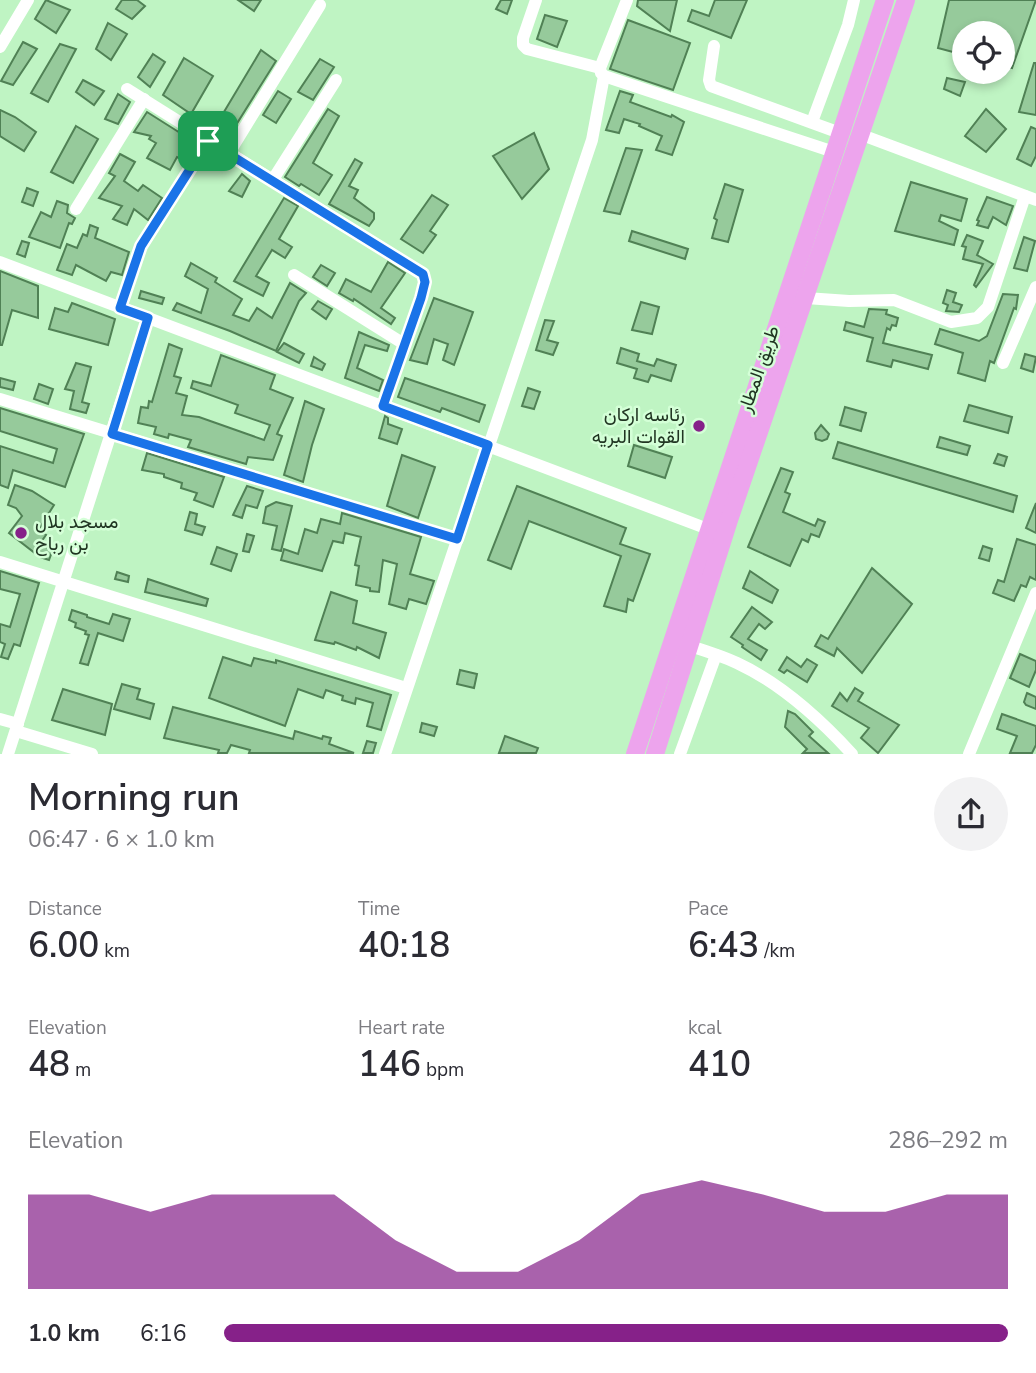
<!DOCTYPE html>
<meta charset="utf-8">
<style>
:root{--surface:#fff;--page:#f2f2f3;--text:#2b2b33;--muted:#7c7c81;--accent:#862189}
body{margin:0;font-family:"Nunito Sans",Vazirmatn,sans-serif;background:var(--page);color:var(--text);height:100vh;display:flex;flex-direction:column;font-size:26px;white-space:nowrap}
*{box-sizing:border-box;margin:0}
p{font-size:23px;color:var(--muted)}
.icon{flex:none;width:38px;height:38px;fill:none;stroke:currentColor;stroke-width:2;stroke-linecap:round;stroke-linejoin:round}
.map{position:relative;height:754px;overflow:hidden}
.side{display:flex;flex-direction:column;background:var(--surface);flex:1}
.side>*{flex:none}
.fabs{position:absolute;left:952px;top:21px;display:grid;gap:14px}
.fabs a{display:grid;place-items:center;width:63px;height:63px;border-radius:50%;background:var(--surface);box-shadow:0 4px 10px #0003;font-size:35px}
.pin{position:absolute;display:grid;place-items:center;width:60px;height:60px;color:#fff;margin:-30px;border-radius:14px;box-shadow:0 4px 10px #0006}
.round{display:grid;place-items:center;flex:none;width:74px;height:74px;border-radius:37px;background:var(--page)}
.summary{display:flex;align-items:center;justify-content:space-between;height:119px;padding:0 28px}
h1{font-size:38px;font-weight:600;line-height:52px}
.figures{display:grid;grid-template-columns:repeat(3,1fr);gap:10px;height:119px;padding:7px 28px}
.figures div{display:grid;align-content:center}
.figures b{font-size:35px;font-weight:600}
.figures small{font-size:19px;font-weight:400}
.figures p{font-size:19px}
.chart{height:196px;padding:14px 28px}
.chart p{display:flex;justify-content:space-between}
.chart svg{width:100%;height:126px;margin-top:7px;fill:var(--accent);opacity:.7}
ul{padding:0 28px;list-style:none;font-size:23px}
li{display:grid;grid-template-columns:112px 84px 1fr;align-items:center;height:52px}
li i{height:18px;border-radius:9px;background:var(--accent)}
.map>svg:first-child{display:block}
.building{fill:#96ca9b;stroke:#508155;stroke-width:2}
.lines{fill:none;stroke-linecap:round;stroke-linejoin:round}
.minor{stroke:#fff;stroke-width:12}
.highway{stroke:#eda4ed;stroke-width:18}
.route-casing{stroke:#fff;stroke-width:14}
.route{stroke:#1a73e8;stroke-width:9}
.poi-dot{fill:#862189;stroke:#d4ffd7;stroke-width:2.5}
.labels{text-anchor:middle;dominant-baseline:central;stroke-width:5;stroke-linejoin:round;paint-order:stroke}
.street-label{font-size:19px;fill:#203522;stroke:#d4ffd7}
.poi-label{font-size:19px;fill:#203522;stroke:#d4ffd7;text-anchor:end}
</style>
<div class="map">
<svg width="1036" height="754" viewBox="0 0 1036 754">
<rect width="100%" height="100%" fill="#bff4c3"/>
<g class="building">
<path d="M46,0L70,10L56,33L35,19Z"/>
<path d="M122,0H137L145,6L132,19L116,9Z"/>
<path d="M238,0H261L254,11Z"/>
<path d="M501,0H512L507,14L496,9Z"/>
<path d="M638,0H677L670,31L637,6Z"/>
<path d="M715,0H747L731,38L688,21L692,10L709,16Z"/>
<path d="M949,0H1036L1012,68L1003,66V33H964V55L938,48Z"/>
<path d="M545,15L567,21L557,47L537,39Z"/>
<path d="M628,20L690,43L673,90L610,69Z"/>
<path d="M108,23L127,34L111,60L96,49Z"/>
<path d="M23,42L37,49L13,85L1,81Z"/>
<path d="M60,44L76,49L48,102L31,93Z"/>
<path d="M261,50L276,61L226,141L212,132Z"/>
<path d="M153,54L165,62L150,87L138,77Z"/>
<path d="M184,58L213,76L191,114L163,95Z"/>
<path d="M320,59L334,67L313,100L298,92Z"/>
<path d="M1034,63H1036V115L1019,112Z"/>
<path d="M947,78L965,82L960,96L944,89Z"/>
<path d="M83,80L104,91L94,105L76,92Z"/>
<path d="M278,91L291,99L276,123L263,115Z"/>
<path d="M620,91L633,95L630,102L671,117L672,115L684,122L672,155L656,150L662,136L639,126L640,124L624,119L619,133L606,130Z"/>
<path d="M118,94L130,102L118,124L105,119Z"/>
<path d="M328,109L339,116L313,163L332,175L319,195L301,184L299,186L285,177Z"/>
<path d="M986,109L1006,129L986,152L965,136Z"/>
<path d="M0,110L15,117L36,132L24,151L0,136Z"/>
<path d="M147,112L196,143L185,161L177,157L170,170L147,158L156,143L149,139L151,136L134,132Z"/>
<path d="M76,126L98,139L73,183L51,172Z"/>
<path d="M1031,127L1036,129V156L1031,166L1017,159Z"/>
<path d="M534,133L549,169L522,199L493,156Z"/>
<path d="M626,148L642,150L620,214L604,211Z"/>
<path d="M120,154L135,162L124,181L138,191L143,185L162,198L148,220L134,209L127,225L113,219L122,206L99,198L115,176L109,173Z"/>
<path d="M355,159L362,163L349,186L358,190L354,198L374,213V219L369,226L329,204Z"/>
<path d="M242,174L250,181L242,197L229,191Z"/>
<path d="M911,182L967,199L961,221L941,215L939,221L958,230L954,245L895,231Z"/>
<path d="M725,184L743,190L728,242L712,238L717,220L714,218Z"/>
<path d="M27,188L38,192L33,206L22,202Z"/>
<path d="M432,195L448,205L430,231L436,235L423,253L401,239Z"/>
<path d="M987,197L1013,206L1006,225L993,217L988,228L977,225L979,221L977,220Z"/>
<path d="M284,198L298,206L279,239L292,247L285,258L272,250L256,276L269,283L263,296L234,281Z"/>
<path d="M57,201L68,205L67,213L75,218L72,224L69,223L60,248L29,237L41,212L51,217Z"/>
<path d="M90,225L98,228L95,238L129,252L122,275L111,272L106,281L76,265L72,275L57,270L67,244L77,248L83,234L87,236Z"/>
<path d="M632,231L688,249L685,259L629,241Z"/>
<path d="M967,235L983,241L977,255L993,264L976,287L974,285L983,264L963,259L966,247L962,246Z"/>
<path d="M1024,237L1035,241L1027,271L1014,268Z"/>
<path d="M22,241L29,243L25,257L17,254Z"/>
<path d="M388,262L405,273L381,308L395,318L391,324L354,299L353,301L339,293L346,279L371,292Z"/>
<path d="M191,263L217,278L215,282L242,299L233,315L249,321L257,308L272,318L290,283L306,293L299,301L276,351L230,331L173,310L177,303L201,313L208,289L185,276Z"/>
<path d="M321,265L335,273L327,286L313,277Z"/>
<path d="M0,271L38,286V318L12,310L2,345H0Z"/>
<path d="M947,290L956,293L953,302L962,305L959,312L946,311L948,305L943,303Z"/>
<path d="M141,291L164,298L162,304L139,298Z"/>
<path d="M1003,294L1018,295L1016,309L1014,308L994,363L990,361L985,381L958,373L963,353L935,344L940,329L979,341L987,336Z"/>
<path d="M434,298L473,312L454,365L443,360L448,344L434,339L427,364L410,360Z"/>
<path d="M318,301L332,309L326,319L312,309Z"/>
<path d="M641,302L659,307L652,334L632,330Z"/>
<path d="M72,303L115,319L108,345L49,329L55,308L68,312Z"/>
<path d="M869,309L887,310L886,314L898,318L896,326L892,325L890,330L887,328L883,343L932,355L928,369L893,360L891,367L867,361L873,338L844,330L846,322L864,327Z"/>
<path d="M545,320L554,321L547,340L558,343L553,355L536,350Z"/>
<path d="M359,332L389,345L387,351L365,345L357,368L383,380L379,391L345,378Z"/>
<path d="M284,343L304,354L299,363L277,352Z"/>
<path d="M169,344L182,349L174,376L181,378L176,393L187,396L182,415L199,417L264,440L270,425L235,413L238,405L191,388L193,381L211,386L221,355L275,375L270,389L293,398L277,434L282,436L273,460L248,457L246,464L188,447L191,440L169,434L168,438L154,434L156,427L138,423L141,407L148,408L149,401L152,402Z"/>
<path d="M621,348L639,354L637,361L654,366L657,359L676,365L671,381L651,375L648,382L634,378L637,369L617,363Z"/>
<path d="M1025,354L1036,357L1033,372L1021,368Z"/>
<path d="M314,357L325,364L322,370L311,366Z"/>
<path d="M76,363L91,367L82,402L89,404L86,413L70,409L74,391L65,389Z"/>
<path d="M0,378L15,382L13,390L0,387Z"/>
<path d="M405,378L485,405L479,422L442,408L440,412L398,397Z"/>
<path d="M39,384L53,389L48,404L34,399Z"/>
<path d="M528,388L540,392L534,409L522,406Z"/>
<path d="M305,401L324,409L312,445L303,482L284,475Z"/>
<path d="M969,405L1012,417L1008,433L964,421Z"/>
<path d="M845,407L866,413L861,431L840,425Z"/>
<path d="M0,408L84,434L65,487L13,470L8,488L0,485V446L53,463L57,449L0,431Z"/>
<path d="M385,416L388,418V424L402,429L397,444L379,438Z"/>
<path d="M821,425L829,434L827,439L822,441L816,439L815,433Z"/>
<path d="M940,437L970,446L967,455L937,447Z"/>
<path d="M838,442L1017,496L1013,512L833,458Z"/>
<path d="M634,445L672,457L665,478L628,466Z"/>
<path d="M147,453L224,477L213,507L194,500L197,493L181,488L182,483L164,477V474L142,470Z"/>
<path d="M998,454L1007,457L1004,466L994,463Z"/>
<path d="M402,455L435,467L418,518L387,506Z"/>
<path d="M781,468L793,472L785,492L790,494L783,512L815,526L818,519L825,522L819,537L811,534L808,542L802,539L790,566L748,547Z"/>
<path d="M15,485L32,491L54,505L39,529L46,535L39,545L53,549L49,560L40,557L9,533L22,516L16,508L8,505Z"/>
<path d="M247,486L263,491L257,508L246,505L242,518L233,515Z"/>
<path d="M517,486L626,528L620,544L650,554L633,601L628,599L626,612L604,606L621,556L529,521L511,569L488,560Z"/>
<path d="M276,502L292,506L281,551L272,549L277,526L263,523L266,507Z"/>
<path d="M1036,503V533L1026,528Z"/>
<path d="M190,512L197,514L195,524L205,527L202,535L185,530Z"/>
<path d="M342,513L421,537L410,574L434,581L426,604L409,599L406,609L389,604L397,564L383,560L379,592L370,591V588L356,585L359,566L355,565L361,537L345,533L343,543L333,541L322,571L281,560L284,549L298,554L305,529L317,533L321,519L340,524Z"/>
<path d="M247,534L254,536L249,552L243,551Z"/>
<path d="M1017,539L1036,545V580L1030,577L1026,587L1021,585L1014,601L993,593L998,580L1004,582Z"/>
<path d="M983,546L992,549L989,561L979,558Z"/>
<path d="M217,547L237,554L231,571L211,564Z"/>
<path d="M872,568L912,604L862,673L837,648L834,656L815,646L821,635L828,639Z"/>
<path d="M0,571L39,583L20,646L14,644L8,659L1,657L5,644L0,642V624L10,627L20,594L0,589Z"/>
<path d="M750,571L778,590L772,603L743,588Z"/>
<path d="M117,572L129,576L128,582L115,579Z"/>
<path d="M148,579L208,599L206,606L145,592Z"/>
<path d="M331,592L357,601L353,623L386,633L379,658L357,647L356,650L335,642L334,644L315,640Z"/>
<path d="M752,607L772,622L765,629L759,624L748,639L767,650L761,660L742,647L743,645L731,637Z"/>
<path d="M72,610L87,615V617L109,624L113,614L130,619L123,641L98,633L88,665L80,663L89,635L85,634L86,631L75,627L76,623L69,620Z"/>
<path d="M1020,654L1036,661V670L1029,687L1010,678Z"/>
<path d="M223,657L251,666L254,658L276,663V660L391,695L381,730L367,726L373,703L356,698L355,704L342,700L343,696L326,690L323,698L298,689L285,726L209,698Z"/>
<path d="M787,657L801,667L807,659L817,665L807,682L787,670L784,673L779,670Z"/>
<path d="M460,670L477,674L474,688L457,684Z"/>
<path d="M122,684L140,689L137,699L154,704L150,719L114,709Z"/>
<path d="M855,688L863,693L858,701L899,725L878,753L861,738L869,728L832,706L840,693L847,701Z"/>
<path d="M63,689L112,704L105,735L52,720Z"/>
<path d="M1027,693L1036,697V709L1026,705L1024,702Z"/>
<path d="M173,707L293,739L295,731L322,739L323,736L331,738L329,744L354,753H249L250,750L231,745L227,753H218L219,750L164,738Z"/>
<path d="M788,711L795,714L813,732L809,736L828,753H803L807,749L785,727Z"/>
<path d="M1002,714L1036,726V745L1032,753H1010L1017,736L997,729Z"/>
<path d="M422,723L437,727L434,736L420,732Z"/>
<path d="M505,736L538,748L536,753H499Z"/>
<path d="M367,741L376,743L373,753H363Z"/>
</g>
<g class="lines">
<g class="minor">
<path d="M536,0L523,38V45L527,49L600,68"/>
<path d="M627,0L600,68L601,73L604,76L834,152"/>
<path d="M320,5L229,153L423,274L425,282L421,298L383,406"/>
<path d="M714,46L709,80L711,86L840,133"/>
<path d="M0,47L28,0"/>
<path d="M127,89L229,153"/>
<path d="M812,122L848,25L854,0"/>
<path d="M862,135L1036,200"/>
<path d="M272,181L336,80"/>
<path d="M76,209L144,99"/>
<path d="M0,262L708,529"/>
<path d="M294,275L404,344"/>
<path d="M806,298L849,301L894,300L951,322L977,318L988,307L1025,196"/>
<path d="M120,308L139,250L208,141"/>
<path d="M1003,363L1036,287"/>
<path d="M0,399L457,539"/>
<path d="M0,562L406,688"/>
<path d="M690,646C706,651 722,656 737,663C780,683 820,719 852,754"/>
<path d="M0,719L18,724"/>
<path d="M16,731L92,754"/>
<path d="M8,754L148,318"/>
<path d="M385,754L592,140L604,76"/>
<path d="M680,754L716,655"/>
<path d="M969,754L1036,593"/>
</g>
<g class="highway">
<path d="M635,754L885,0"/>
<path d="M655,754L729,520L906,0"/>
</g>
</g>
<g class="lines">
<defs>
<path id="route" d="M208,141L423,274L425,282L421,298L383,406L488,445L457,539L112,434L148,318L120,308L141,246Z"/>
</defs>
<use href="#route" class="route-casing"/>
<use href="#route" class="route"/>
</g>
<g class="poi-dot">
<circle cx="699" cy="426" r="7"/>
<circle cx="21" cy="533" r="7"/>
</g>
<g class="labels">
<g class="street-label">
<text transform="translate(759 369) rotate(-71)">طريق المطار</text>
</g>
<g class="poi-label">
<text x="685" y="415">رئاسه اركان<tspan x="685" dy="22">القوات البريه</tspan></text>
<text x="35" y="522" text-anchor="start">مسجد بلال<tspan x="35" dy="22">بن رباح</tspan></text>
</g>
</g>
</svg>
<div class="fabs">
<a><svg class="icon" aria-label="locate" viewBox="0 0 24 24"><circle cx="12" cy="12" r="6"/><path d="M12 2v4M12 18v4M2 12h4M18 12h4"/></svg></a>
</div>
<div class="pin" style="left:208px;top:141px;background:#1e9e55"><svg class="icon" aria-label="arrive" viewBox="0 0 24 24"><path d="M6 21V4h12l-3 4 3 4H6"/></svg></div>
</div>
<section class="side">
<div class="summary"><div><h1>Morning run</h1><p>06:47 · 6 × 1.0 km</p></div><a class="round"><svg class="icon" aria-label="share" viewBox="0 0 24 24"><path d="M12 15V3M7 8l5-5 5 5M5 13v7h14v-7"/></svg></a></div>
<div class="figures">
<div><p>Distance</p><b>6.00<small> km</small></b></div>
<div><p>Time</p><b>40:18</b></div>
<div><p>Pace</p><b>6:43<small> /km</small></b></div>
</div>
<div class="figures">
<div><p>Elevation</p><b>48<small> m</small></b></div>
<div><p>Heart rate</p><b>146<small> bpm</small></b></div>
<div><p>kcal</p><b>410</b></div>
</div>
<div class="chart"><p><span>Elevation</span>286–292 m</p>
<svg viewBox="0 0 160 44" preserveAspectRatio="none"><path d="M0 44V11L10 11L20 17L30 11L40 11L50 11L60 27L70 38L80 38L90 27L100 11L110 6L120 11L130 17L140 17L150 11L160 11V44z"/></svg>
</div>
<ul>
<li><b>1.0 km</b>6:16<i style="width:100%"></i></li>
</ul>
</section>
